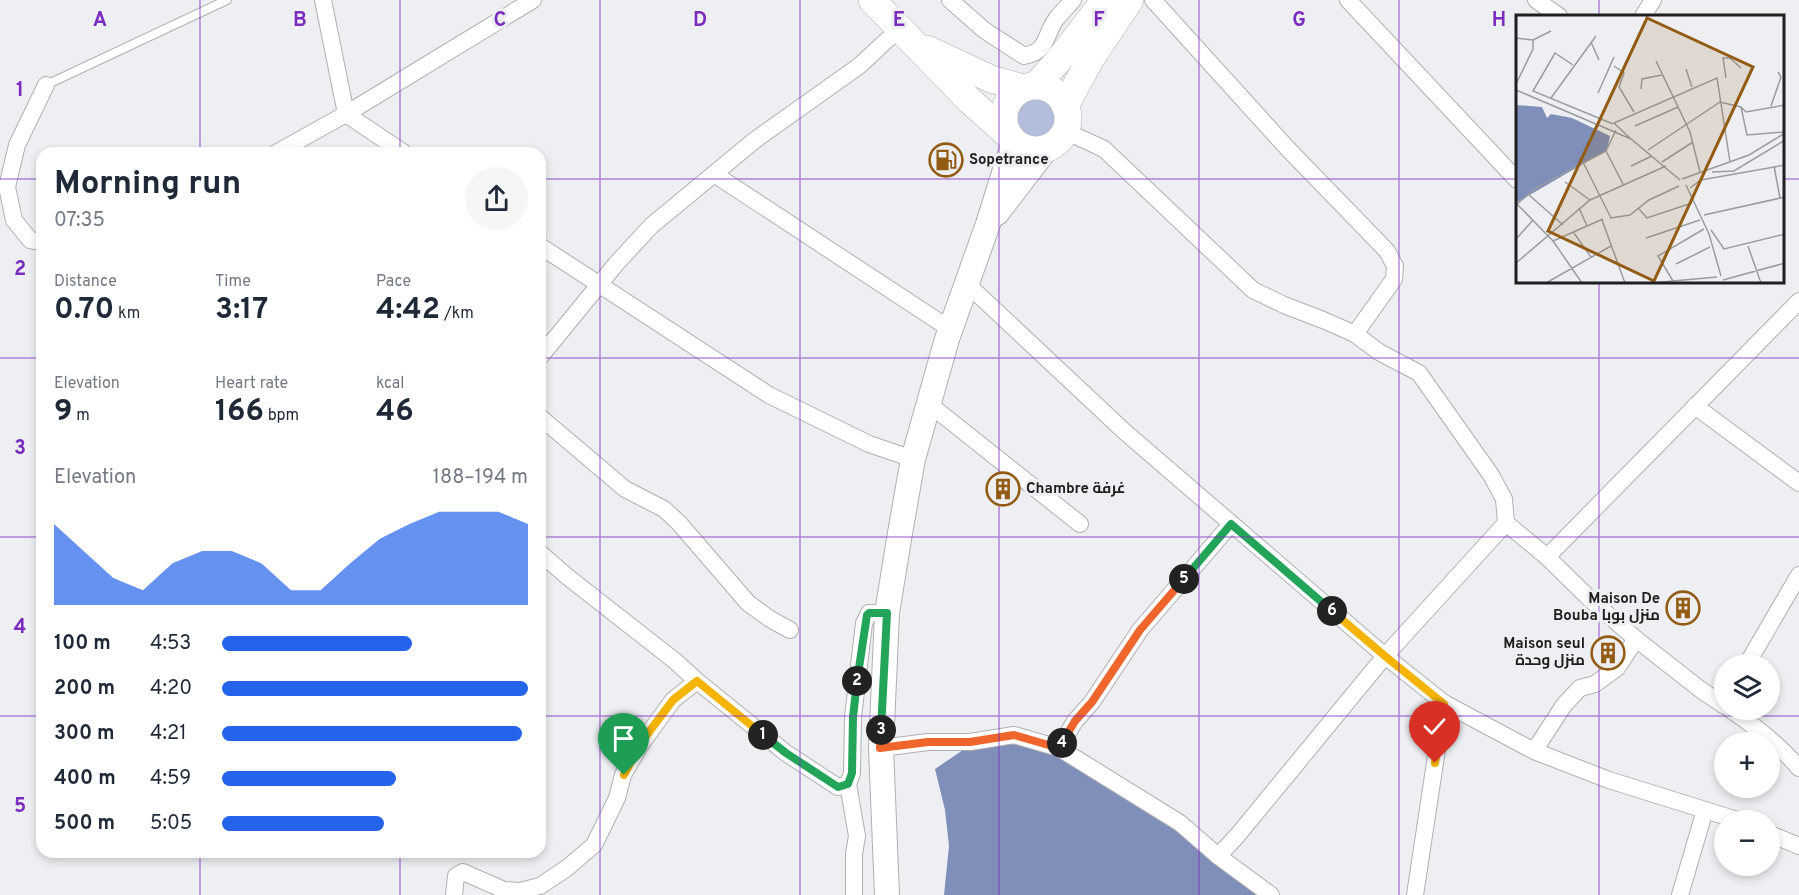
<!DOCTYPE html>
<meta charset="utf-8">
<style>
:root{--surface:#fff;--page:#f6f6f7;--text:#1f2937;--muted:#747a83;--accent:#2563eb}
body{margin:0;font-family:Overpass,Cairo,sans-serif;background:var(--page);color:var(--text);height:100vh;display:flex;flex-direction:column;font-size:22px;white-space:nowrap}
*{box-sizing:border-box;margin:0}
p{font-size:20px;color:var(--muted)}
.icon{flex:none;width:33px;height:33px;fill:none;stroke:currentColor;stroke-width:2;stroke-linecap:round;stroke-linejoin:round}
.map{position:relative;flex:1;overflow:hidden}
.sheet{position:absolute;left:36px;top:147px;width:510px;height:711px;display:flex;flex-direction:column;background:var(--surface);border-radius:18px;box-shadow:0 3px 9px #0003}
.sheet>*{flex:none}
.fabs{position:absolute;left:1714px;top:654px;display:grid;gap:12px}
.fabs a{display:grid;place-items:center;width:66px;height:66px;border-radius:50%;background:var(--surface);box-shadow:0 3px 9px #0003;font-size:30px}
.pin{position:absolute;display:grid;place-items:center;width:51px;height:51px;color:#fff;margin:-62px -26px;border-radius:50% 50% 50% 0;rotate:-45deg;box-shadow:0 0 6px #0007}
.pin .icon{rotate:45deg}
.km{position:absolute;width:30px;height:30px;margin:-15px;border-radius:50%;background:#222;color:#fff;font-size:16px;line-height:30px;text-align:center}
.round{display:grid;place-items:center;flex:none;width:63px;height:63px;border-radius:32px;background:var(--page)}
.summary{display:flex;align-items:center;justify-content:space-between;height:102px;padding:0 18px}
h1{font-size:33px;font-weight:700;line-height:45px}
.metrics{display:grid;grid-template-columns:repeat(3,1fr);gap:9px;height:102px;padding:6px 18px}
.metrics div{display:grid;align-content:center}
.metrics b{font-size:30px;font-weight:700}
.metrics small{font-size:16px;font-weight:400}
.metrics p{font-size:16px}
.chart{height:168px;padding:12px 18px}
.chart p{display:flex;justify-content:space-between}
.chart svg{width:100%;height:108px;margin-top:6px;fill:var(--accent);opacity:.7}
ul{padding:0 18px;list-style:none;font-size:20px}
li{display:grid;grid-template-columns:96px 72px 1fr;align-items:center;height:45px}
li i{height:15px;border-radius:8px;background:var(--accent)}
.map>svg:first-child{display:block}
.green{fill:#b2bedb}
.water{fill:#7f8fb9}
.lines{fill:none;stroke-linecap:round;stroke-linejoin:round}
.service-casing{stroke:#afb0b3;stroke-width:10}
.minor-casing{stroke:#afb0b3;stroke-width:18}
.secondary-casing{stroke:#afb0b3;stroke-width:26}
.trunk-casing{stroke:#afb0b3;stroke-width:28}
.service{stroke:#fff;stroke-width:8}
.minor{stroke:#fff;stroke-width:16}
.secondary{stroke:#fff;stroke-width:24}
.trunk{stroke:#fff;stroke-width:27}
.split-1-casing{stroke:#fff;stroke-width:12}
.split-2-casing{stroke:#fff;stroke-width:12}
.split-3-casing{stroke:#fff;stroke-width:12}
.split-4-casing{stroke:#fff;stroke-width:12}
.split-5-casing{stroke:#fff;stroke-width:12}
.split-6-casing{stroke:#fff;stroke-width:12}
.split-7-casing{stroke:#fff;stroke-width:12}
.split-1{stroke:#f5b400;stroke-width:8}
.split-2{stroke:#22a559;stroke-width:8}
.split-3{stroke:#22a559;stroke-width:8}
.split-4{stroke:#f0652b;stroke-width:8}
.split-5{stroke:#f0652b;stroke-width:8}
.split-6{stroke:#22a559;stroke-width:8}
.split-7{stroke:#f5b400;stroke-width:8}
.grid{fill:none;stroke:#7b2cbf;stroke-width:1.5;stroke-opacity:0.55}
.labels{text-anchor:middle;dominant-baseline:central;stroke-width:6;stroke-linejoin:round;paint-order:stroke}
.poi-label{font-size:15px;font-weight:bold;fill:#1f1f20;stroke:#eeeff3;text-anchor:start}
.inset-road{fill:none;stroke:#9b9c9f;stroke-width:1.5}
.view{fill:#935c14;fill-opacity:0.15;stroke:#935c14;stroke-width:3}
.inset-edge{fill:none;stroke:#1f1f20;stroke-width:3}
.grid-label{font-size:20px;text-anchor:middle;font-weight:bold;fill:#7b2cbf;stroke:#eeeff3;stroke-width:6;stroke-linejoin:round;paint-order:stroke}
</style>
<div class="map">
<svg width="1799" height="895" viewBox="0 0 1799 895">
<rect width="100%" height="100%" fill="#eeeff3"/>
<circle class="green" cx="1037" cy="118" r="25"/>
<path class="water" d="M1007,744L1041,745L1158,816L1192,844L1264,895H944L949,846L945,810L935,769L963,750Z"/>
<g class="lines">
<defs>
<path id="service" d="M46,85L227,0"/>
<g id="minor">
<path d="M323,0L346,114L404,153"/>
<path d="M950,0L984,30L1024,56C1049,51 1044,35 1057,18C1062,12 1068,6 1073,0"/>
<path d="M1153,0L1289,150L1387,251L1395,266L1394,279L1355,334"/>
<path d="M1348,0L1517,180"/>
<path d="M1536,0L1559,16"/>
<path d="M1643,16L1653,0"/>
<path d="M1065,131L1104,149L1253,290L1284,305L1323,320L1355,334L1379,352L1419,373L1491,475L1504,499L1506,523L1385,656L1237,836L1218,856"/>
<path d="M276,153L346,114L533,0"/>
<path d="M714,174L950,329"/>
<path d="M42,242L30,240L14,220L7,187L17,145L46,85"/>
<path d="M540,246L769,395L869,444L913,459"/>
<path d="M966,283L1125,432L1385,656L1444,703L1534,751L1609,780L1737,820"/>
<path d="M540,357L616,264L651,226L755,140L859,66L900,28"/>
<path d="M929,404L1080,524"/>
<path d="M1695,406L1799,483"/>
<path d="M540,417L625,489L664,509L679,523L748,603L770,619L790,630"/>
<path d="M1506,523L1547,557L1592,601L1636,639L1701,690L1725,706"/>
<path d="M540,553L569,578L675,661L697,681L786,753L838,787L848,784L852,773L853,717L864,623L869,613H887"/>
<path d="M1547,557L1799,301"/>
<path d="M1747,664L1799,575"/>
<path d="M1731,710C1755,726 1780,746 1799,768"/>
<path d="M881,748L928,742H970L1014,735L1059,748L1180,823L1218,856L1271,895"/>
<path d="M1059,748L1075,721L1092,702L1140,630L1231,524"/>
<path d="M1534,751L1564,705L1580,688L1595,684L1617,668L1636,639"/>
<path d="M848,784L857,836L854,854V895"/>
<path d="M1770,834L1799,846"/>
<path d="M454,895L456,876L463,872L504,890L520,891L540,886L567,868L594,845L617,798L623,775L641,744L673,700L697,681"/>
<path d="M1415,895L1444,703"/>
<path d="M1680,895L1705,810"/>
</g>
<g id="secondary">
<path d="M997,213L1046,149"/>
<path d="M887,895L881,748L887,613L900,533L913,459L947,339L988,224L1014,141"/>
</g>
<g id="trunk">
<path d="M872,0L969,100L1007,134"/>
<path d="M927,49L991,79L1023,88"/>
<path d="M1036,85L1058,61L1105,0"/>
<circle cx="1036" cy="118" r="32"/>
<path d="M1065,106L1090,60L1130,0"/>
</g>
</defs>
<use href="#service" class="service-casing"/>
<use href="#minor" class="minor-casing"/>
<use href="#secondary" class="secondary-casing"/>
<use href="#trunk" class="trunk-casing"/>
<use href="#service" class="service"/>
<use href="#minor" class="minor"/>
<use href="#secondary" class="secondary"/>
<use href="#trunk" class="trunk"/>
</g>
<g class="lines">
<defs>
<path id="split-1" d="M624,775L640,744L673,700L697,681L763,735"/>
<path id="split-2" d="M763,735L786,753L838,787L848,784L852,773L853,717L857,681"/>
<path id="split-3" d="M857,681L867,615L869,613H887L881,730"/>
<path id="split-4" d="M881,730L880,748L928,742H970L1014,735L1059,748L1062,743"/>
<path id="split-5" d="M1062,743L1075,721L1092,702L1140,630L1184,579"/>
<path id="split-6" d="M1184,579L1231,524L1332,611"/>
<path id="split-7" d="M1332,611L1385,656L1444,704L1435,763"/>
</defs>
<use href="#split-1" class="split-1-casing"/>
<use href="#split-2" class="split-2-casing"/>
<use href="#split-3" class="split-3-casing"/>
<use href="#split-4" class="split-4-casing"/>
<use href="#split-5" class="split-5-casing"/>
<use href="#split-6" class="split-6-casing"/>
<use href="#split-7" class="split-7-casing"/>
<use href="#split-1" class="split-1"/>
<use href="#split-2" class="split-2"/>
<use href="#split-3" class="split-3"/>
<use href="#split-4" class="split-4"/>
<use href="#split-5" class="split-5"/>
<use href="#split-6" class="split-6"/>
<use href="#split-7" class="split-7"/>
</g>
<path class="grid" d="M200,0V153M400,0V153M600,0V895M800,0V895M999,0V895M1199,0V895M1399,0V895M1599,0V16M0,179H42M540,179H1517M1782,179H1799M1599,282V895M0,358H42M540,358H1799M0,537H42M540,537H1799M0,716H42M540,716H1799M200,852V895M400,852V895"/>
<defs>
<symbol id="fuel-ring" viewBox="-11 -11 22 22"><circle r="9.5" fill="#eeeff3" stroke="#935c14" stroke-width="1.5"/><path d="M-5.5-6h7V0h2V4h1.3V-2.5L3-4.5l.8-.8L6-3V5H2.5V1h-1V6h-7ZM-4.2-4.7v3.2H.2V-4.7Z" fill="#935c14"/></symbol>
<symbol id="building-ring" viewBox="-11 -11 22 22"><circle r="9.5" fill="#eeeff3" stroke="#935c14" stroke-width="1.5"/><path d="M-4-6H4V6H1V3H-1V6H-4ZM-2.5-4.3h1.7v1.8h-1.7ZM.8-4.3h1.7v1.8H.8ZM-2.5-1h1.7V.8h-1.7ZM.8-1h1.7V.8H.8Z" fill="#935c14"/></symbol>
</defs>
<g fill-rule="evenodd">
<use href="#fuel-ring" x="927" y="141" width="38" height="38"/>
<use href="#building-ring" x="984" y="470" width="38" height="38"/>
<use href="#building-ring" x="1664" y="589" width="38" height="38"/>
<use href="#building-ring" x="1589" y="634" width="38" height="38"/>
</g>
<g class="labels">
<g class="poi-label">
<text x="969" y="160">Sopetrance</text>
<text x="1026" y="489">Chambre غرفة</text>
<text x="1660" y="599" text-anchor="end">Maison De<tspan x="1660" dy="17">Bouba منزل بوبا</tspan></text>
<text x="1585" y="644" text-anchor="end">Maison seul<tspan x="1585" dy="17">منزل وحدة</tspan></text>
</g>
</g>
<g transform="translate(1516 15)">
<rect width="268" height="268" fill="#eeeff3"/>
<path d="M0,90L26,92L31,103L35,99L56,103L94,121L91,135L0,188Z" fill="#7f8fb9"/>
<path class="inset-road" d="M0,23L17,25L35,16M75,27L83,45M140,46L174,117L184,157M57,50L39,38L17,76L97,109M98,51L108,58L103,72L118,97M170,54L176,72M210,63L207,43H214L225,53M0,69L17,34V25M125,74L126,64L146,60M0,75L115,124L164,165M82,78L98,42M35,83L80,21M255,91L265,62L262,57M225,92L231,120L268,117M119,111L162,92M115,124L98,108L201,63L214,147M132,135L204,87L225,92L230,97L269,90M90,136L107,169M146,147L177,127M68,149L95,203L114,200L133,185L163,171M115,151L136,141M258,151L264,183M196,157L218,156L269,125M166,164L233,140L269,118M49,167L74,185M170,170L193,219L205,261M174,173L185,165L269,150M12,179L47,210M1,189L37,226L66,268M0,190L20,173L90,136L100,115M63,193L71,211M123,194L131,203L176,188M188,200L269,182M86,205L109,268M195,215L208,234L269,219M58,218L75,242M130,223L184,205M0,224L17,205M37,226L87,204M232,231L245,268M0,248L74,185L150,151M160,249L194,232M207,265L269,248M157,266L142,241L188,214M30,268L95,231M135,268L201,262"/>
<path class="view" d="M131,3L237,52L138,266L32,216Z"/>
<rect width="268" height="268" class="inset-edge"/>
</g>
<g class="grid-label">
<text x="100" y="26">A</text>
<text x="300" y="26">B</text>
<text x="500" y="26">C</text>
<text x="700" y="26">D</text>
<text x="899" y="26">E</text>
<text x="1099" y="26">F</text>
<text x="1299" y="26">G</text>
<text x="1499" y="26">H</text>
<text x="20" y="96">1</text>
<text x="20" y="275">2</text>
<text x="20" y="454">3</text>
<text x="20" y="633">4</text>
<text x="20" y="812">5</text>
</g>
</svg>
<div class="fabs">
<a><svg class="icon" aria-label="layers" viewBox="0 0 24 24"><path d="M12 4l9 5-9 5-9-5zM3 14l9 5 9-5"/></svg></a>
<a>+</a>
<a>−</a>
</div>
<div class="pin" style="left:624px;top:775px;background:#1e9e55"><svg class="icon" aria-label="arrive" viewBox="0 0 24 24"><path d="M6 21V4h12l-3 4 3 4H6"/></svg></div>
<div class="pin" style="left:1435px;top:763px;background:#d93025"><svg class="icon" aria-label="check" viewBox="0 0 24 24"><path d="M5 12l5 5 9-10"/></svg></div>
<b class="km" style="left:763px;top:735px">1</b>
<b class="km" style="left:857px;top:681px">2</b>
<b class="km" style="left:881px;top:730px">3</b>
<b class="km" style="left:1062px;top:743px">4</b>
<b class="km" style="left:1184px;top:579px">5</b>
<b class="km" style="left:1332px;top:611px">6</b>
<section class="sheet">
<div class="summary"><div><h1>Morning run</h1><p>07:35</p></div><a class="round"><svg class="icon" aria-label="share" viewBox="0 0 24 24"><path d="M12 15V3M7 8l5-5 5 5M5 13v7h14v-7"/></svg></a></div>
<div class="metrics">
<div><p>Distance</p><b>0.70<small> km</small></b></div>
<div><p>Time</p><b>3:17</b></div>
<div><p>Pace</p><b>4:42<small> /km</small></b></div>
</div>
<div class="metrics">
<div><p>Elevation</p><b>9<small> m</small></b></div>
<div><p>Heart rate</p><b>166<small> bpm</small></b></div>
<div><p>kcal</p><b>46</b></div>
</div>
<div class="chart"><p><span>Elevation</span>188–194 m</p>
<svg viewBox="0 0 160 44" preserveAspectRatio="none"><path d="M0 44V11L10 22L20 33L30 38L40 27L50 22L60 22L70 27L80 38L90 38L100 27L110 17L120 11L130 6L140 6L150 6L160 11V44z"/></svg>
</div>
<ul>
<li><b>100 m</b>4:53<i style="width:62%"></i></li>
<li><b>200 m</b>4:20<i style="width:100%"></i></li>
<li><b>300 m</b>4:21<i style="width:98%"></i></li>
<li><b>400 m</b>4:59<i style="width:57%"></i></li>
<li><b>500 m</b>5:05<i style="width:53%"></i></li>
</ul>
</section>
</div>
